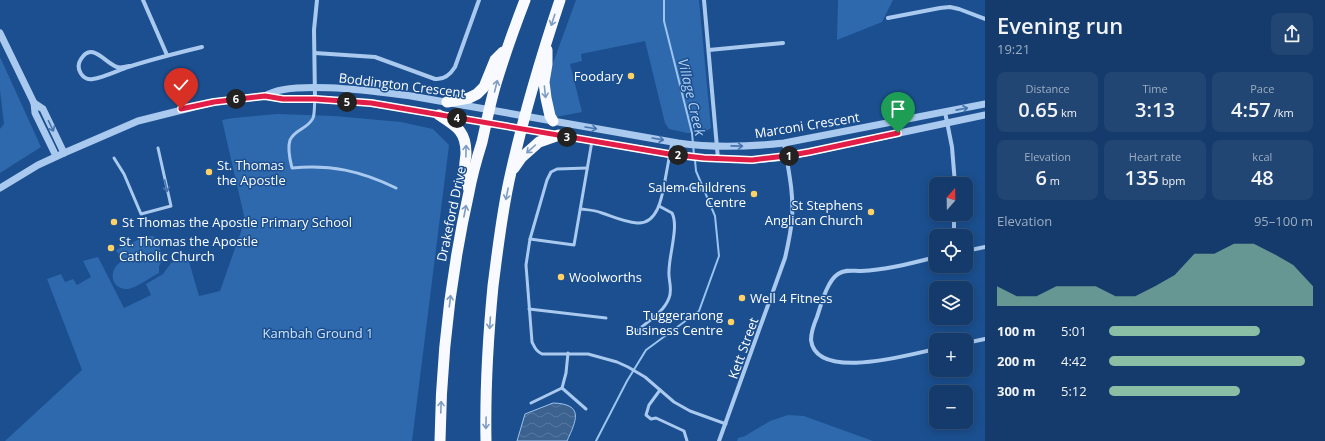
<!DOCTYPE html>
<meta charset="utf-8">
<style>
:root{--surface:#143b6b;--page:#214673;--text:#f1f3f6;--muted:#9dadc1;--line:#33557e;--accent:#8abfa5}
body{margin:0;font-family:"Open Sans",sans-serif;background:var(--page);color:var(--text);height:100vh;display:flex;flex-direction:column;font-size:15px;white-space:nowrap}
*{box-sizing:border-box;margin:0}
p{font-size:13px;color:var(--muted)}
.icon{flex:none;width:22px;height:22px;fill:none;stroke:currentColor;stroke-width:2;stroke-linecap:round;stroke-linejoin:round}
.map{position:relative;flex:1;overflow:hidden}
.details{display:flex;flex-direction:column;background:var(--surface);width:340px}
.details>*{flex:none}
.needle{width:26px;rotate:20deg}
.controls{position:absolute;left:929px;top:177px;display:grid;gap:8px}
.controls a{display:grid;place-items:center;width:44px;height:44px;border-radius:8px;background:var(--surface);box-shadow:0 2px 10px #0003,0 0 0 1px var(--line);font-size:20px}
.pin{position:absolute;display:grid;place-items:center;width:34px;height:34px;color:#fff;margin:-41px -17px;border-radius:50% 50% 50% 0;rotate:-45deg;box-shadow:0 0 4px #0007}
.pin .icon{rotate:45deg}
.km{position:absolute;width:20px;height:20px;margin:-10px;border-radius:50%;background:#222;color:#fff;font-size:11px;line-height:20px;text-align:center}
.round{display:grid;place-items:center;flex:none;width:42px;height:42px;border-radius:8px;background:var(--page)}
.overview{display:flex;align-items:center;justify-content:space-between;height:68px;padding:0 12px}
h1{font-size:22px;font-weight:600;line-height:30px}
.metrics{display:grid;grid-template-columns:repeat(3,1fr);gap:6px;height:68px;padding:4px 12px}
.metrics div{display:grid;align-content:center;border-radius:8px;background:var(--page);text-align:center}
.metrics b{font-size:20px;font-weight:600}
.metrics small{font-size:11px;font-weight:400}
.metrics p{font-size:11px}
.chart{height:112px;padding:8px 12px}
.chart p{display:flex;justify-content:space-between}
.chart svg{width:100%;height:72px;margin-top:4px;fill:var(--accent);opacity:.7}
ul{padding:0 12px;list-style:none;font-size:13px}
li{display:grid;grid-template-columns:64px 48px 1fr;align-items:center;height:30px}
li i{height:10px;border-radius:5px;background:var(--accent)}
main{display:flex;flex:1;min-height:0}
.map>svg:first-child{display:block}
.green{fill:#2e69ad}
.water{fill:url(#water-waves);stroke:#9cc4f0}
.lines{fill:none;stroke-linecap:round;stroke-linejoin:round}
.stream{stroke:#9cc4f0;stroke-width:2}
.service{stroke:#a9c9ee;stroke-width:3}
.minor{stroke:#a9c9ee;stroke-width:4}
.tertiary{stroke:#a9c9ee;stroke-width:7}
.trunk{stroke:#f8faff;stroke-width:11}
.oneway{stroke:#7e9cc1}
.oneway2{stroke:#4674ac}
.route-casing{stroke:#fff;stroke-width:8}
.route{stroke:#e11d48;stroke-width:5}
.poi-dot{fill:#ffd166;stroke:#1b4f8f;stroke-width:1.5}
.labels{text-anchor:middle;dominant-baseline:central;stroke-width:3;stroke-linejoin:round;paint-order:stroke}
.poi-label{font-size:13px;fill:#fff;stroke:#1b4f8f;text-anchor:start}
.street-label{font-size:13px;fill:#fff;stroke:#1b4f8f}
.park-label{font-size:13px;fill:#cfe3fa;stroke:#1b4f8f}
.water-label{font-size:14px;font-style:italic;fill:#b5d3f5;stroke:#1b4f8f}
</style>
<main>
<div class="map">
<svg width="985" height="441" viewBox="0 0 985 441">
<defs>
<pattern id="water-waves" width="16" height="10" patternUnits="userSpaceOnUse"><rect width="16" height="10" fill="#3c6290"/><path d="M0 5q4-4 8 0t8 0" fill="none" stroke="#597aa1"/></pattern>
</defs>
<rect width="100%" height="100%" fill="#1b4f8f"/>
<g class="green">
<path d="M576,0H699L711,128L705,132L687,133L669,129L665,123L645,41L581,54L582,61L570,64L582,112L556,117L551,111L549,74Z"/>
<path d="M838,0H893L882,22L837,40Z"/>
<path d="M0,57L41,147L0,173V129L4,124L0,90Z"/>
<path d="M277,114L335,116L401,122L433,129L449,145L412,441H5L82,370L47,279L61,274L65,282L73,279L77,285L91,277L83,261L98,257L124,308L151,295L146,284L163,274L171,263L188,258L199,296L220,291L245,220L222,120L233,118Z"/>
<path d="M153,236L158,241L163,260L159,266V273C151,277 136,288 128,289C111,290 107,270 122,261L116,250L144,237Z"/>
<path d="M788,415L804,416L873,441H737L738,438L745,436L770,421Z"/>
</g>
<path class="water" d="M553,403C585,404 576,421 567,441H517L525,414Z"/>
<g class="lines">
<g class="stream">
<path d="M664,0V21L692,133L694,155"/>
<path d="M596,441L627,381L646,350L699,311L719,256L715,216L696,171L695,160"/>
</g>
<g class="service">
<path d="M315,99C314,105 315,113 313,118C308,129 295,129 290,140C287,149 290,160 292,168C330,164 361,171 396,188"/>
<path d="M114,158L124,174L141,214L171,206L158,148"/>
<path d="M587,168L557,169L551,172L547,180L530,239L526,265L532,342C535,348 536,351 542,354H588L617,362L628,367L645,377L674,402L690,411L726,424"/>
<path d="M662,191L693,188L701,190H712"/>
<path d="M581,209C588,210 595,210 602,213C614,217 624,222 637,223C660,225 663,190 666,175C668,164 670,153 672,142"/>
<path d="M530,239L574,245L592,141"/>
<path d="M529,309L606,318"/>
<path d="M637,331C648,321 664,312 669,298C673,289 668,280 669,271C669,255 679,226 672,213L659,206"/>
<path d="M562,388L566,373L568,353"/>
<path d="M562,388L586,409"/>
<path d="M660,390L649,405L646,415L651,419L656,418L684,431L687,441"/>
<path d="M531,403L562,388"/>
</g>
<g class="minor">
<path d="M143,0L167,55"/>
<path d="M704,0L718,159"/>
<path d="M888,18L940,8L950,7L959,9L985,19"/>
<path d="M709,50L783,43"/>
<path d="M315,53L375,57L435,79C444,80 450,75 455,67L479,0"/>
<path d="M129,66C125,67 120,68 117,67C105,63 92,41 81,59C75,68 82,81 93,79C102,78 119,70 128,67C153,59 177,53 202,47"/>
<path d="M315,99L314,30L317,0"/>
<path d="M945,112L952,147L955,184"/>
<path d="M954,214V236"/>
<path d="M966,251L985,247"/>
<path d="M936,257C912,263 886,270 861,271C853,271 845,269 838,274C827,281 821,305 817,317C814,324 811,332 811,340C816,382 911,354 936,349"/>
<path d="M966,343L985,339"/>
<path d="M719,441L785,258C788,245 791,232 792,218C794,193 788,168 784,143"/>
</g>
<g class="tertiary">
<path d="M0,33L34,103L35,113L56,156"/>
<path d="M265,96C290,79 379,92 411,96L678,143C713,148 748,147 784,143L985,104"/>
<path d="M34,103L43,109L64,153"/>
<path d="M0,188L38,165L64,153L138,121L214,102L265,96L283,99H315L371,103L669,154L704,158L752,160L786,157L985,115"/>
</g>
<g class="trunk">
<path d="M547,50V64L544,82L546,98L550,116L553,121"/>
<path d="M447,102L469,98L477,94L484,87L495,60L503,52"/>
<path d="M439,115C456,126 466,131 466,153C466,158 464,164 465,169C465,175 467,181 468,187"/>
<path d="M514,168L521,158L539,142L559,135"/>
<path d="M440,441C441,357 451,273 469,192C472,175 477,158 482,142C487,120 491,98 498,77C506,51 515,26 525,0"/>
<path d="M486,441C485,389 488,338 493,286C498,248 502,210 511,172C524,114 541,57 560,0"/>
</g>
</g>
<defs><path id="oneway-shaft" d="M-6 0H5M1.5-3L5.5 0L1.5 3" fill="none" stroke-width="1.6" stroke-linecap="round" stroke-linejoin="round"/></defs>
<g class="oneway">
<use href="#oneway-shaft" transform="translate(553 20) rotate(108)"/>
<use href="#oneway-shaft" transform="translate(496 86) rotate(-76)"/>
<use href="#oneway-shaft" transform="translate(545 92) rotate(84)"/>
<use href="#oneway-shaft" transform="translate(531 149) rotate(138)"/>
<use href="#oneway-shaft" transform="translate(466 151) rotate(-89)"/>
<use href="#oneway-shaft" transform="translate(507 194) rotate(101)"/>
<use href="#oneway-shaft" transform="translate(465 211) rotate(-79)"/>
<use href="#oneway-shaft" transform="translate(450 301) rotate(-83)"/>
<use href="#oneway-shaft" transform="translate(490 323) rotate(94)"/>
<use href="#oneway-shaft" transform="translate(441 407) rotate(-88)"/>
<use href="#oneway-shaft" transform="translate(486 423) rotate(91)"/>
</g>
<g class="oneway2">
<use href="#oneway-shaft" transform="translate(962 109) rotate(-11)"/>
<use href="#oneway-shaft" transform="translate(51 126) rotate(64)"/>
<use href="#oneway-shaft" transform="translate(591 128) rotate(9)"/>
<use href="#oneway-shaft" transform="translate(658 139) rotate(10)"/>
<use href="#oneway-shaft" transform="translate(737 146) rotate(1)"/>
<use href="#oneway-shaft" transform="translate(166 186) rotate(77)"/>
</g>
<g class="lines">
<defs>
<path id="route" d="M181,109L214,102L265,96L283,99H315L371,103L669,154L704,158L752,160L786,156L809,152L898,133"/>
</defs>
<use href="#route" class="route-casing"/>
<use href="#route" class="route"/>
</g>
<g class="poi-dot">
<circle cx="631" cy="76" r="4"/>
<circle cx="209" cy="172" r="4"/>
<circle cx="754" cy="194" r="4"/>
<circle cx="871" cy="212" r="4"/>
<circle cx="114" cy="222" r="4"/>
<circle cx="111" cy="248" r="4"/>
<circle cx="561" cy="277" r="4"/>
<circle cx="742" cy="298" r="4"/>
<circle cx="731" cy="322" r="4"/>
</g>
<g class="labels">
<g class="poi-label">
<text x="623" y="76" text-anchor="end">Foodary</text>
<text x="217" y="165">St. Thomas<tspan x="217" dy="15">the Apostle</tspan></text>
<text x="746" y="187" text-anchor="end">Salem Childrens<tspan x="746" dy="15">Centre</tspan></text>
<text x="863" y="205" text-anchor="end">St Stephens<tspan x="863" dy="15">Anglican Church</tspan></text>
<text x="122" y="222">St Thomas the Apostle Primary School</text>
<text x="119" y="241">St. Thomas the Apostle<tspan x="119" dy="15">Catholic Church</tspan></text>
<text x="569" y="277">Woolworths</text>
<text x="750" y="298">Well 4 Fitness</text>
<text x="723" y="315" text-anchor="end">Tuggeranong<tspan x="723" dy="15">Business Centre</tspan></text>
</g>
<g class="street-label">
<text transform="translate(402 85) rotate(7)">Boddington Crescent</text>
<text transform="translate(807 125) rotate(-9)">Marconi Crescent</text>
<text transform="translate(451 214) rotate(-78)">Drakeford Drive</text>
<text transform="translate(743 348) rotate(-70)">Kett Street</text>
</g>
<g class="park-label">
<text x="318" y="333">Kambah Ground 1</text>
</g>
<g class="water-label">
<text transform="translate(692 97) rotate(77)">Village Creek</text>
</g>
</g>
</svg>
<div class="controls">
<a><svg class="needle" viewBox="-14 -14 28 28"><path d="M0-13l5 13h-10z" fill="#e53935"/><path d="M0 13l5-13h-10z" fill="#9dadc1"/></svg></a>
<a><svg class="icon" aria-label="locate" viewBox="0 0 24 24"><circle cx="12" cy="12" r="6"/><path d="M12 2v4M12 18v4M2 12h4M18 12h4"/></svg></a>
<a><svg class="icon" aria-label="layers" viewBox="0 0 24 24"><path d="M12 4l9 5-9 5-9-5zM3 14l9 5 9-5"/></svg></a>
<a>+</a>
<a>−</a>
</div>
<div class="pin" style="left:898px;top:133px;background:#1e9e55"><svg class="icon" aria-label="arrive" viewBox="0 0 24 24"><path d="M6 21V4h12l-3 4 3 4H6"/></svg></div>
<div class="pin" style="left:181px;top:109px;background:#d93025"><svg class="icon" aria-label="check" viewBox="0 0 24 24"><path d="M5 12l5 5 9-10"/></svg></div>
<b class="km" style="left:789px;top:156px">1</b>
<b class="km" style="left:678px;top:155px">2</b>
<b class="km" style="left:567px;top:137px">3</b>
<b class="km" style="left:457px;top:118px">4</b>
<b class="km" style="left:347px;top:102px">5</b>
<b class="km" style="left:236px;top:99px">6</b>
</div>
<section class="details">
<div class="overview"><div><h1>Evening run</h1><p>19:21</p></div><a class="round"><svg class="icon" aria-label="share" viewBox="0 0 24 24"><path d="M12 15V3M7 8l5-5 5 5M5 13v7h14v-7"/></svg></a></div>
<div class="metrics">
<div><p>Distance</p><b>0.65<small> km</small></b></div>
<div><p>Time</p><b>3:13</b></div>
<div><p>Pace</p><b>4:57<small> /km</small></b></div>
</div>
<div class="metrics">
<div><p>Elevation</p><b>6<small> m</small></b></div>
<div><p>Heart rate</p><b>135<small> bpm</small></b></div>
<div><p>kcal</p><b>48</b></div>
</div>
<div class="chart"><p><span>Elevation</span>95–100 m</p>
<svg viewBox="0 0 160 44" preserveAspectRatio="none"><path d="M0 44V32L10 38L20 38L30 32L40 32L50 32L60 38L70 38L80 32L90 25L100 12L110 12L120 6L130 6L140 12L150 19L160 32V44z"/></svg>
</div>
<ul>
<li><b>100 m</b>5:01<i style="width:74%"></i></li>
<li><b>200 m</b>4:42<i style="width:96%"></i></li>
<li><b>300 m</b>5:12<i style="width:64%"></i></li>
</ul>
</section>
</main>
